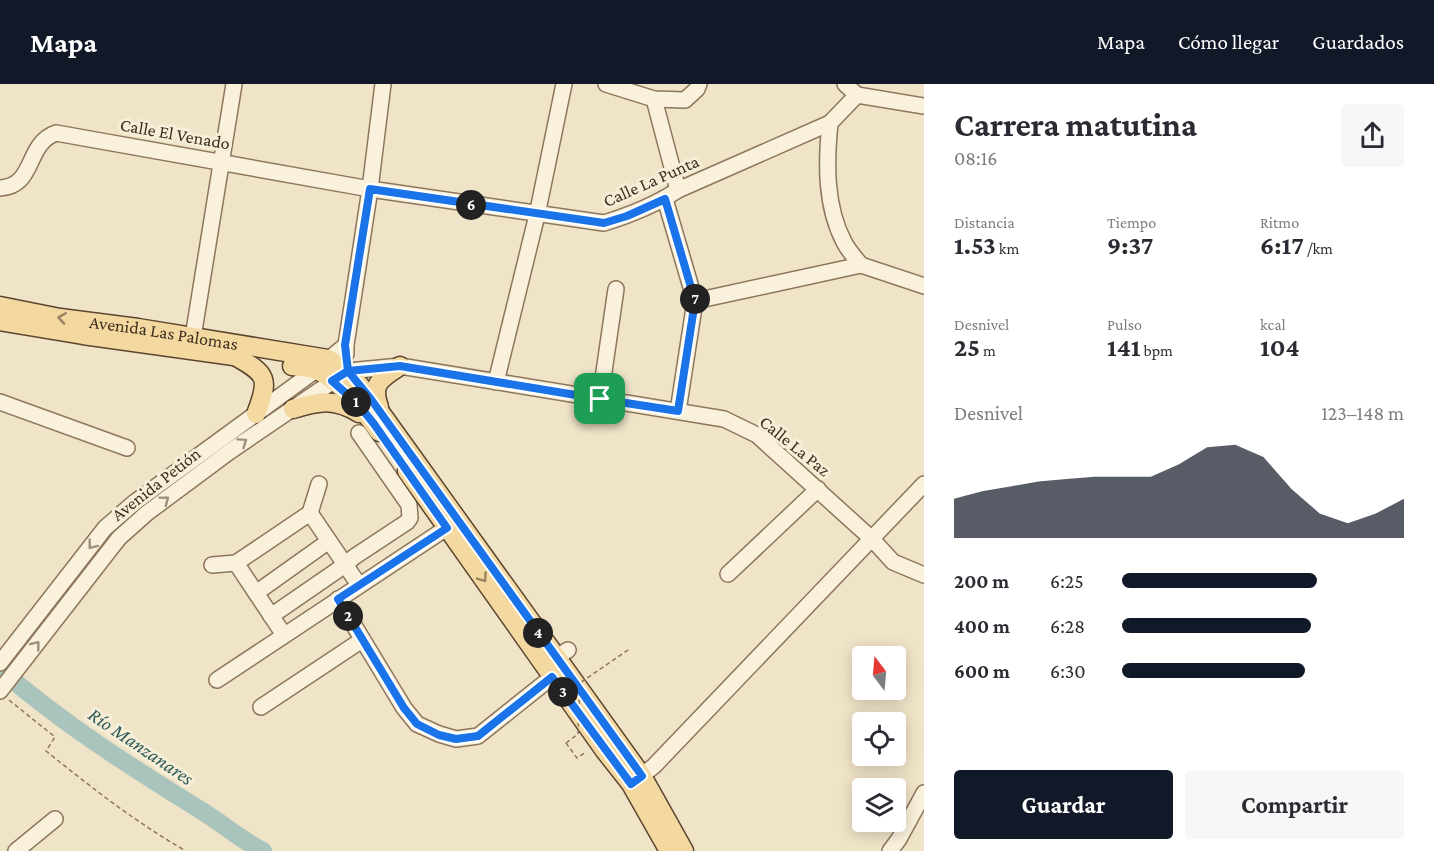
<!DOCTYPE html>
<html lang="es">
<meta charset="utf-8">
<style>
:root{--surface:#fff;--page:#f7f7f7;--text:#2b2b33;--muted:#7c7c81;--accent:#111827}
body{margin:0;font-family:"Crimson Pro",serif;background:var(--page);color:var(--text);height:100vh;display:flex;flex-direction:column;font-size:22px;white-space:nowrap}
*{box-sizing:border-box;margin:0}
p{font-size:20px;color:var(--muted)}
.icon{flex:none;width:33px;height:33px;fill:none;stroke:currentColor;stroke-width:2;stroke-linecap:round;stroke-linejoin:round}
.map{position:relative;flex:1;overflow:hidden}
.details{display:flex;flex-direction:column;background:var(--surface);width:510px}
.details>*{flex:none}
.needle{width:39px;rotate:344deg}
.buttons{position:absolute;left:852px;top:562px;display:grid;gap:12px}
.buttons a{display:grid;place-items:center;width:54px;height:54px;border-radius:6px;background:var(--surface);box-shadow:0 3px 15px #0003;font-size:30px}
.pin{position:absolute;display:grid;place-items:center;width:51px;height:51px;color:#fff;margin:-26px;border-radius:12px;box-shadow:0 3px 9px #0006}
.km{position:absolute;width:30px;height:30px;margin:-15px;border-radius:50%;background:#222;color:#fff;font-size:16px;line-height:30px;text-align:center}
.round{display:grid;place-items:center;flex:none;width:63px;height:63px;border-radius:6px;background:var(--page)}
.headline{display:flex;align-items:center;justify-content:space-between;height:102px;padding:0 30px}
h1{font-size:33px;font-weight:700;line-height:45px}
.stats{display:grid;grid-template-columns:repeat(3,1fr);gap:9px;height:102px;padding:6px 30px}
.stats div{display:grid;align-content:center}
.stats b{font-size:26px;font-weight:700}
.stats small{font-size:16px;font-weight:400}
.stats p{font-size:16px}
.chart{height:168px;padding:12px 30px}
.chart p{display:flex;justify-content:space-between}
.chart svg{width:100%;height:108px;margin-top:6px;fill:var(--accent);opacity:.7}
.primary-button{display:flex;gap:12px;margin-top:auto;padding:12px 30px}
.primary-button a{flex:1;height:69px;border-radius:6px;background:var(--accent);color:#fff;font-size:24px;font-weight:700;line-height:69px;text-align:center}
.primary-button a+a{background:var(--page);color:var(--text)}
ul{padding:0 30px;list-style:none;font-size:20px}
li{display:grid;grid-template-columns:96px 72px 1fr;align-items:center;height:45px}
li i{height:15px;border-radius:8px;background:var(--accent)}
header{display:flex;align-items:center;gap:36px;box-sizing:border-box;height:84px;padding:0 30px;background:var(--accent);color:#fff}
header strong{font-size:28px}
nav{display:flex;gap:33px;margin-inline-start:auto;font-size:21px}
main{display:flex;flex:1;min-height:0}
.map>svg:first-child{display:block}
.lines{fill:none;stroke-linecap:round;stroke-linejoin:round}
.river{stroke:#a9c4bc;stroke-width:18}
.minor-casing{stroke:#8d765c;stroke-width:18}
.major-casing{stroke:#5b4430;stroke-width:21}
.path{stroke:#8d765c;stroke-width:1.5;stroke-dasharray:4.5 3;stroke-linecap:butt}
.minor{stroke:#faf1dc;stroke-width:15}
.major{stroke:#f3d9a0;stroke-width:18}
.path-bridge{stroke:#8d765c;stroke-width:1.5;stroke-dasharray:4.5 3;stroke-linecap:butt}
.oneway{stroke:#988460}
.oneway2{stroke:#9c907e}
.route-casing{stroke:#fff;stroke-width:12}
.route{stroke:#1a73e8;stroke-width:8}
.labels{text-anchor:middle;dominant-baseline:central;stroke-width:6;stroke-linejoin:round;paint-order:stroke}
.street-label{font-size:18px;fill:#3d2e20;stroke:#f7eed8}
.water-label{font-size:20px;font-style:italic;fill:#2f5d5a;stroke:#f7eed8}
</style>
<header>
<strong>Mapa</strong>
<nav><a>Mapa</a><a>Cómo llegar</a><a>Guardados</a></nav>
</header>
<main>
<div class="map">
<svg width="924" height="767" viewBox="0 0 924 767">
<rect width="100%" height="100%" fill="#f0e4c8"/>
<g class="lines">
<path class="river" d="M0,585C63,640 131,683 202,727C223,740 241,756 263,767"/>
<defs>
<g id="minor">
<path d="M606,0L654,15L685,16L697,5L699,0"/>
<path d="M845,0L857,11L924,22"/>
<path d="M654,15L678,106"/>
<path d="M830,39C826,78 825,122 844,158C848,166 855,174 861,181"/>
<path d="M0,104C36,102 25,60 56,49L370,105L604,139C630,131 655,121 678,106L830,39L857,11"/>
<path d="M665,115L695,217L678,327"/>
<path d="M695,217L861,181L924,202"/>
<path d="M193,253L234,0"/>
<path d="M346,270V261L370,105L383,0"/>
<path d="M496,298L537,131L564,0"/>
<path d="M600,315L616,205"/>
<path d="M0,318L127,364"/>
<path d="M310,429L359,501"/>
<path d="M236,479L284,551"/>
<path d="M212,481L236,479L310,429L319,400"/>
<path d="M728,490L818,405"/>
<path d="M256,509L329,457"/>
<path d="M338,515L404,624L417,640L439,650L456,655L478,652L552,593"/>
<path d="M271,532L345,481L354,473L407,438L410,434L409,421L359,349"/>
<path d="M555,574L568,566"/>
<path d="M0,579L105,444L135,418L316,286L346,261"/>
<path d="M217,596L457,437"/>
<path d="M0,607L119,454L147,429L229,368L348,287L400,282L724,335L757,351L873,456L893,478L924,491"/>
<path d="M261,623L362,556"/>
<path d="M633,699L654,682L924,400"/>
<path d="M16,767L55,735"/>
<path d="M890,767L899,755L924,709"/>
</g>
<g id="major">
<path id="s1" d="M0,222L60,234L138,244L328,275L348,287L370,314L642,692L684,767"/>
<path d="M0,237L83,251L241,273"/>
<path d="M235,272C267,290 270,294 256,330"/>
<path d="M292,282C299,283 309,283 316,286C338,294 366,329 379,348"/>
<path d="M379,323C370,299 382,294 400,282"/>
<path d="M293,325C320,317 334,314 359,329"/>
<path d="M407,387L605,667L631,700L669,767"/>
</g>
</defs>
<use href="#minor" class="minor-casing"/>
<use href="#major" class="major-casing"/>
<g class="path">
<path d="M9,616L55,653L46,667C91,703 135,738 186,767"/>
<path d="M566,659L577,674L586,668"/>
</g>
<use href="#minor" class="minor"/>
<use href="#major" class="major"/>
<path class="path-bridge" d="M566,659L578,650L580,599L628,566L627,564"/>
</g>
<defs><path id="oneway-chevron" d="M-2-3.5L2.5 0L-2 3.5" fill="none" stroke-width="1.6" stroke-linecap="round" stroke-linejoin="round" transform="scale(1.5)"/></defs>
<g class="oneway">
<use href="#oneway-chevron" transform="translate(62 234) rotate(-171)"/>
<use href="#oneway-chevron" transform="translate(483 494) rotate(55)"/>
</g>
<g class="oneway2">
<use href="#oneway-chevron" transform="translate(243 358) rotate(-34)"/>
<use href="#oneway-chevron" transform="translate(165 416) rotate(-37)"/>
<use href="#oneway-chevron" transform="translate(92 461) rotate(128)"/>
<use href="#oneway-chevron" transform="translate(36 561) rotate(-52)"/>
</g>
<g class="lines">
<defs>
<path id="route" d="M600,315L400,282L348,287L332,297L358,320L374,340L447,444L338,515L404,624L417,640L439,651L456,655L478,652L552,593L631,700L642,692L370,314L348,287L345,261L370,105L604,139L627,132L665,115L695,217L678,327L600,315"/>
</defs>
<use href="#route" class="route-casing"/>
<use href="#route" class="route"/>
</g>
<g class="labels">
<g class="street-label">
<text transform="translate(175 50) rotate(10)">Calle El Venado</text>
<text transform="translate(651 97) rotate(-24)">Calle La Punta</text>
<text stroke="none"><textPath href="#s1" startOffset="166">Avenida Las Palomas</textPath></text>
<text transform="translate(795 362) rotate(39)">Calle La Paz</text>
<text transform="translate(156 400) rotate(-38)">Avenida Petión</text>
</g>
<g class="water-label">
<text transform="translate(141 662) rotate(34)">Río Manzanares</text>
</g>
</g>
</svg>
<div class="buttons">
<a><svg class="needle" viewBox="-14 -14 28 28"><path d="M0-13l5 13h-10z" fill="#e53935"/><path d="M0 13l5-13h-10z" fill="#7c7c81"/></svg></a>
<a><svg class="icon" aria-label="locate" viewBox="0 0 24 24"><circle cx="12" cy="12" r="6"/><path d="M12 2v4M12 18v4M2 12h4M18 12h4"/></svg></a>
<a><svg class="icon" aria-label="layers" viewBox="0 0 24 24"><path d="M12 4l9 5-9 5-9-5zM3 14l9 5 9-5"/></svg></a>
</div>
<div class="pin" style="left:600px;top:315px;background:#1e9e55"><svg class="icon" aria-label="arrive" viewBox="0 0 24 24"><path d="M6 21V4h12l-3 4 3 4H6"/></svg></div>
<b class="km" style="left:356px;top:318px">1</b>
<b class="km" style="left:348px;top:532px">2</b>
<b class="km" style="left:563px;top:608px">3</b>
<b class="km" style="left:538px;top:549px">4</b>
<b class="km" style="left:471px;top:121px">6</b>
<b class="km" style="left:695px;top:215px">7</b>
</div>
<section class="details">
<div class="headline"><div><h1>Carrera matutina</h1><p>08:16</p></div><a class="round"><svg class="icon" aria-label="share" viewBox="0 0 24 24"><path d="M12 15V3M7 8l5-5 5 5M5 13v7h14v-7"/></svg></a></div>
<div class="stats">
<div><p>Distancia</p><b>1.53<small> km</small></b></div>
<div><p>Tiempo</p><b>9:37</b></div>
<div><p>Ritmo</p><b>6:17<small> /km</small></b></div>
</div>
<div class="stats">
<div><p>Desnivel</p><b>25<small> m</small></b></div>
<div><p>Pulso</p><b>141<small> bpm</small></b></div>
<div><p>kcal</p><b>104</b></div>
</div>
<div class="chart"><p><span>Desnivel</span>123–148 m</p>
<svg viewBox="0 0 160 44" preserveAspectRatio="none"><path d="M0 44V28L10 25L20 23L30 21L40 20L50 19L60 19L70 19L80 14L90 7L100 6L110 11L120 24L130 34L140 38L150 34L160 28V44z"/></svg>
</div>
<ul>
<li><b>200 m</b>6:25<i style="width:69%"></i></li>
<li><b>400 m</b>6:28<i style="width:67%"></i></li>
<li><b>600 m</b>6:30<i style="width:65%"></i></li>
</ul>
<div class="primary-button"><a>Guardar</a><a>Compartir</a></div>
</section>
</main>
